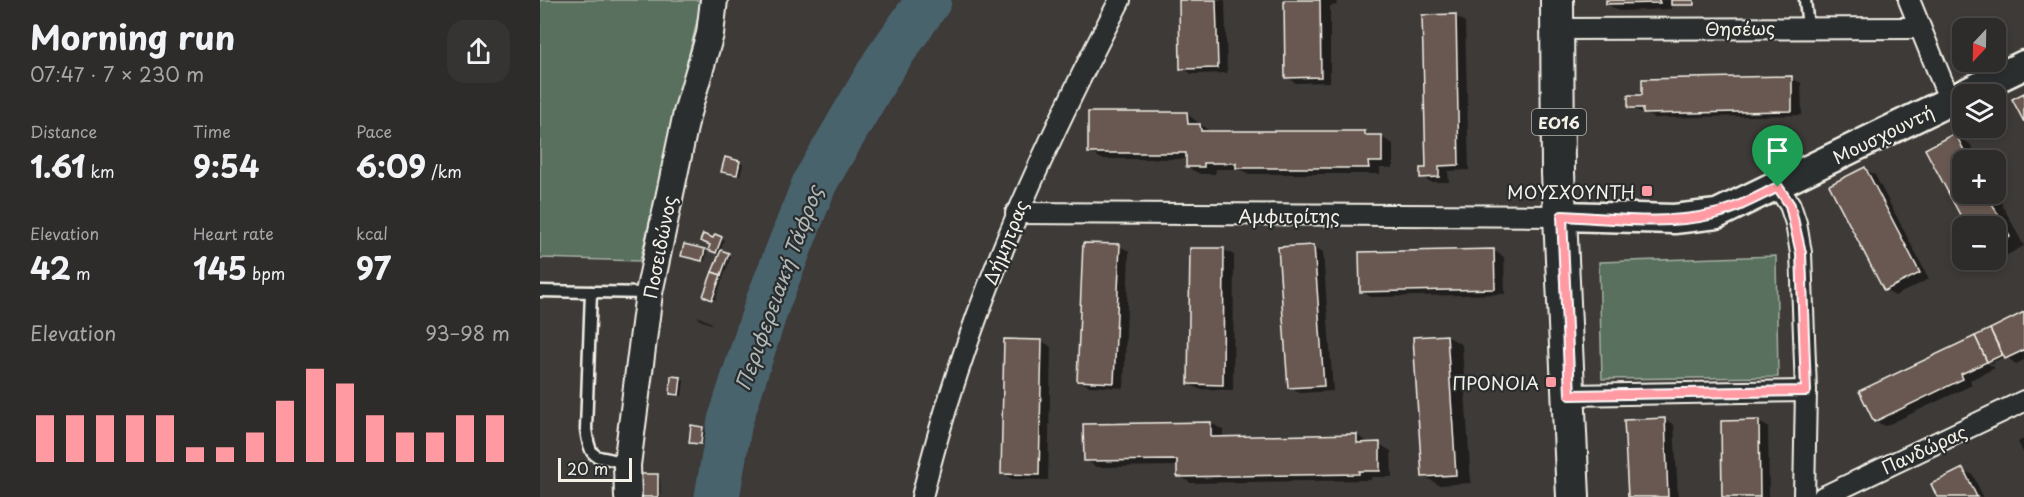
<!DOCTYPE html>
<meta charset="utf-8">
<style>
:root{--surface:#2e2c2a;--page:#363432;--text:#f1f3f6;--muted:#a7a7a8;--line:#494847;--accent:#ff9aa2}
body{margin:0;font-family:"Playpen Sans",sans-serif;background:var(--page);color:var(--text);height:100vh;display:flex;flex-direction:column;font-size:22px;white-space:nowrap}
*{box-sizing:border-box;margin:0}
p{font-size:20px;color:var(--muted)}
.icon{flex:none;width:33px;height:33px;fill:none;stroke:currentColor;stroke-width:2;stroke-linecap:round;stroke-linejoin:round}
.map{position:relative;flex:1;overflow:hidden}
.sheet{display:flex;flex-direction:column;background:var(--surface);width:540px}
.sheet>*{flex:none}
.needle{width:39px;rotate:202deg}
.tools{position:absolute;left:1412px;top:18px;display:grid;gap:12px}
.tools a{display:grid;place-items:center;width:54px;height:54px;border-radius:12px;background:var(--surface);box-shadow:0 3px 9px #0003,0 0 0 2px var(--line);font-size:30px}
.scale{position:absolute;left:18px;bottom:15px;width:74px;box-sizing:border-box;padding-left:6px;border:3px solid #f4f1e8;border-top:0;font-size:16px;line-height:21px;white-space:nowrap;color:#f4f1e8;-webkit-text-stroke:4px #2a2d2e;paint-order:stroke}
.pin{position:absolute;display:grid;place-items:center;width:51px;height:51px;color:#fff;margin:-62px -26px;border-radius:50% 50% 50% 0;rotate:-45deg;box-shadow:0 0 6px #0007}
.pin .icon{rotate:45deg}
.round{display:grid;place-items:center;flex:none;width:63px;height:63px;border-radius:18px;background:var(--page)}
.headline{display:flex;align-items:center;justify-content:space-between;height:102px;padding:0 30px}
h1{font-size:33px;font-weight:700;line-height:45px}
.figures{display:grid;grid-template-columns:repeat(3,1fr);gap:9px;height:102px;padding:6px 30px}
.figures div{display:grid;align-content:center}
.figures b{font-size:30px;font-weight:700}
.figures small{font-size:16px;font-weight:400}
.figures p{font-size:16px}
.chart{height:168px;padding:12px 30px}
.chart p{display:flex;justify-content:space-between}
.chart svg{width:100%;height:108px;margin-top:6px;stroke:var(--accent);stroke-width:6}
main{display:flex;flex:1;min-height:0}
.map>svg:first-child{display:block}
.green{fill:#58705d;stroke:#a6b0a2;stroke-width:1.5}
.shadow{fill:#0007}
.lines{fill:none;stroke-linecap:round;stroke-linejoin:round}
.river{stroke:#49636d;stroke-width:45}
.building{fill:#685851;stroke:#f4f1e8;stroke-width:1.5}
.service-casing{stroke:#f4f1e8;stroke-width:15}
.minor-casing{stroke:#f4f1e8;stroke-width:24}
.tertiary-casing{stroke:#f4f1e8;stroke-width:30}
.secondary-casing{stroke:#f4f1e8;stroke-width:33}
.primary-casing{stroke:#f4f1e8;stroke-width:36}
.service{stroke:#2a2d2e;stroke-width:10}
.minor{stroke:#2a2d2e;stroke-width:20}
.tertiary{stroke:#2a2d2e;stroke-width:26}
.secondary{stroke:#2a2d2e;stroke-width:28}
.primary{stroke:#2a2d2e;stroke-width:32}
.route-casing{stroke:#fff;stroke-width:12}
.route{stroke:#ff9aa2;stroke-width:8}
.poi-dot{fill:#ff9aa2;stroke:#2a2d2e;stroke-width:2}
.labels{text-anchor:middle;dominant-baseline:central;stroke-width:4.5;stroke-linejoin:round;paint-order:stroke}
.shield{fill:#2a2d2e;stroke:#b7b6b0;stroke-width:1.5}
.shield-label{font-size:16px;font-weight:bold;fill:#f4f1e8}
.street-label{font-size:18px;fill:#f4f1e8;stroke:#2a2d2e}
.poi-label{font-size:18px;fill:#f4f1e8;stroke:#2a2d2e;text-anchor:end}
.water-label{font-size:20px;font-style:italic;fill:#b0b8b7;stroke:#2a2d2e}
</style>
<main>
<section class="sheet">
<div class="headline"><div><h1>Morning run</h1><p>07:47 · 7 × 230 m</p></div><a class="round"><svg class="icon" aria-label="share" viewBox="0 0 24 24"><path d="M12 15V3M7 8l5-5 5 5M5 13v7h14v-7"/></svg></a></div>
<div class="figures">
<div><p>Distance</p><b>1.61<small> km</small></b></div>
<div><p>Time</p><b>9:54</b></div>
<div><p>Pace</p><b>6:09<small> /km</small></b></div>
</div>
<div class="figures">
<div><p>Elevation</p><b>42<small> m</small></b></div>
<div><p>Heart rate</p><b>145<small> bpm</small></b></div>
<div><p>kcal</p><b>97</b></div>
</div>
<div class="chart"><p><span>Elevation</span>93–98 m</p>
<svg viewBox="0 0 160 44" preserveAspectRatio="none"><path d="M5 44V25M15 44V25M25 44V25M35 44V25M45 44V25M55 44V38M65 44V38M75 44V32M85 44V19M95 44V6M105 44V12M115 44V25M125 44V32M135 44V32M145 44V25M155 44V25"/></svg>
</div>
</section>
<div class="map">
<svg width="1484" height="497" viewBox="0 0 1484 497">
<rect width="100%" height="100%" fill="#3d3a38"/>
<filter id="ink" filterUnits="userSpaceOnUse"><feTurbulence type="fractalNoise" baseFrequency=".0167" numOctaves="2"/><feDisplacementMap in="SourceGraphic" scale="12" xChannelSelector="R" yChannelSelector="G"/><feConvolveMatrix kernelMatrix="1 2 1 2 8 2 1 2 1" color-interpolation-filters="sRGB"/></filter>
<g filter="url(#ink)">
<g class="green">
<path d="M0,0H162L100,261L0,258Z"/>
<path d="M1236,256L1238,377L1062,379L1059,262Z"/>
</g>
<g class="shadow">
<path d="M640,0H685L687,73L652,74L642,68Z"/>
<path d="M746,0H796L797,5L790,6V82L756,83L746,77Z"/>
<path d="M1056,0H1156V6L1131,3V9L1079,11L1067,4V0Z"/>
<path d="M915,16L925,22L929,170L908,171L909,182H891L881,177L887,169Z"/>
<path d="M1251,78L1261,83L1262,115L1114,118L1090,107L1104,96Z"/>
<path d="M647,114L672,133L825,132L832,137H841L853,144V168H840V174H709L700,169H676L675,174H660L647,167V159H562L550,152Z"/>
<path d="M1415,135L1430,144L1439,160H1422V194H1455V191L1484,246L1456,261L1455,226H1427L1387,150Z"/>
<path d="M187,159L203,164L200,176L186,173Z"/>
<path d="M1325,169L1335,175L1389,279L1355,296L1345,290L1291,186Z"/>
<path d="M181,238L184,240L180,252L191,256L175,300L168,297L181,254L173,252L174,240Z"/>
<path d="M579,246L589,251L584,388L549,386L539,381Z"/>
<path d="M773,246L783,252L793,391L760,393L750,387Z"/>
<path d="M651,249L684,250L694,255L693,390L659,389L650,384Z"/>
<path d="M164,250L167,252L165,261L146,257Z"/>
<path d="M954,251L964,257L965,294L831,297L821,291Z"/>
<path d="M1484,314V360L1476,364L1465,356L1453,362L1455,365L1441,357L1440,359L1455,368L1430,380L1432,385L1345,426L1335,421L1321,392Z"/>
<path d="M157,316L172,323L171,324L160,320Z"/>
<path d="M907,336L922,345L931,483L899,485L884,476L875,338Z"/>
<path d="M502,341L511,347L508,480L472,479L462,473Z"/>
<path d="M141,378L144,380L142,396L134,395L131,393Z"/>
<path d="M1124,419L1134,425L1138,497H1089Z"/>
<path d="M1218,422L1228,427L1229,497H1184Z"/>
<path d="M671,423L683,430V438L817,435L829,444H839L851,451L852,477H831V480L651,483L639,476V466L557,467L545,460Z"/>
<path d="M163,428L166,430L164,445L150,443Z"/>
<path d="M1484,439V454L1478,442Z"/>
<path d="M1423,470L1433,475L1443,497H1399Z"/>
<path d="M117,476L120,478L121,497H96Z"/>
</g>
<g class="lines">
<path class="river" d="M177,497L190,421L228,302L275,182L344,64L389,0"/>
</g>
<g class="building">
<path d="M639,0H676L678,68L640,69Z"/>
<path d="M744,0H780L781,77L745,78Z"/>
<path d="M1066,0H1119L1120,3L1066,4Z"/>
<rect x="1131" y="0" width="23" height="5"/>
<path d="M916,14L919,165L899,166V177L880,178V168H886L882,15Z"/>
<path d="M1252,76V111L1103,114V108H1088V95H1102V79Z"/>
<path d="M1484,93V122L1472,99Z"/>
<path d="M548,112H647L648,124H660L661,131H825V135H842V162H828L829,168H696V163H664V167H646V153H548Z"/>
<path d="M1415,133L1429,160H1422V194H1447L1470,237L1455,245V226H1426L1385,149Z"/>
<path d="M185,157L200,161L197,175L181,172Z"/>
<path d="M1325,167L1380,273L1344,291L1289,185Z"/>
<path d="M163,234L173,238L175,234L182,237L176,253L168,250L170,245L160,241Z"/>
<path d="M543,243L580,244L574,383L537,381Z"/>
<path d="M144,244L165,249L162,261L141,256Z"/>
<path d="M774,245L784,386L748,388L738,247Z"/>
<path d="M650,248H684L683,385L648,384Z"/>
<path d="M954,249L955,289L820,292L819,252Z"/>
<path d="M181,250L189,253L181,275L172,272Z"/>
<path d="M172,272L181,275L172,300L163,296Z"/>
<path d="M1484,312V350L1465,359L1450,329Z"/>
<path d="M1450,329L1462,355L1447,362L1435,336Z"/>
<path d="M907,335L916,475L882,477L873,337Z"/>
<path d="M1435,336L1447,362L1421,374L1423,379L1334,422L1319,391Z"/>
<path d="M464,339L502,340L499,475L461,474Z"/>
<path d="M131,376L141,377L139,395L130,394Z"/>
<path d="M1125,418L1128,497H1088L1084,420Z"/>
<path d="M1219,420L1220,497H1182L1181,421Z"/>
<path d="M671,422V437L817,434V443L840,442V471H819V474L637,477V460L544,461L543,424Z"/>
<path d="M151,425L163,427L161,444L149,443Z"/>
<path d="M1423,468L1437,497H1397L1391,484Z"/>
<rect x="95" y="474" width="23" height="23"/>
</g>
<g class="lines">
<defs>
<g id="service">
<path d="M1265,0L1268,27"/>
<path d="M0,291L108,293"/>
<path d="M51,292L46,429C51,468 58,451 86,465"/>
</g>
<g id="minor">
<path d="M1369,0L1410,101"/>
<path d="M1019,29L1380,28"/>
<path d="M1238,187L1250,205L1256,223L1261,253L1266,391L1264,497"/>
<path d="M476,213L1022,216"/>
<path d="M1030,395L1266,391"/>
<path d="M382,497C424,322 497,159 580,0"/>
<path d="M1283,497L1484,401"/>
</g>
<path id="tertiary" d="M88,497L87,465L109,293L147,113L170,34L174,0"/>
<g id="secondary">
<path d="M1424,94L1484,65"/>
<path d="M1022,216L1134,219L1177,214L1422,95"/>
</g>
<path id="primary" d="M1017,0L1018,173L1033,497"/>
</defs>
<use href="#service" class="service-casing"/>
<use href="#minor" class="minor-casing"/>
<use href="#tertiary" class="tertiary-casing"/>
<use href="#secondary" class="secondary-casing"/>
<use href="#primary" class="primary-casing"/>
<use href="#service" class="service"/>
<use href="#minor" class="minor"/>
<use href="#tertiary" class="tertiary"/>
<use href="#secondary" class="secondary"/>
<use href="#primary" class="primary"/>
</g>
</g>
<g class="lines" filter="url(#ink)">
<defs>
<path id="route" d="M1238,187L1250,205L1261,253L1266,391L1030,395L1022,216C1070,218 1126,226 1174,214C1196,209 1217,197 1238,187Z"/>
</defs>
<use href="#route" class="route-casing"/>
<use href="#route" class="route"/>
</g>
<g class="poi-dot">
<rect x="1101" y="185" width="12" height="12" rx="3"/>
<rect x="1005" y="376" width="12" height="12" rx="3"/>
</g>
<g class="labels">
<rect class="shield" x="992" y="109" width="54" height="26" rx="4.5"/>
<g class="shield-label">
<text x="1019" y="122">ΕΟ16</text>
</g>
<g class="street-label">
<text transform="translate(1200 28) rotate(-1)">Θησέως</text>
<text transform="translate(1343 134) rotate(-26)">Μουσχουντή</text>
<text x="749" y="215">Αμφιτρίτης</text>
<text transform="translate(465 242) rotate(-68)">Δήμητρας</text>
<text transform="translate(119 247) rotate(-79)">Ποσειδώνος</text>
<text transform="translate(1384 449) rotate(-25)">Πανδώρας</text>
</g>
<g class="poi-label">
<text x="1095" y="191">ΜΟΥΣΧΟΥΝΤΗ</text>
<text x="999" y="382">ΠΡΟΝΟΙΑ</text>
</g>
<g class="water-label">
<text transform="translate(238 288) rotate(-70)">Περιφερειακή Τάφρος</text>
</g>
</g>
</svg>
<div class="tools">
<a><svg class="needle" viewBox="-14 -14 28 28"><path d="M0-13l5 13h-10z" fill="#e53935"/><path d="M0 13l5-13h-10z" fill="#a7a7a8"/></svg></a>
<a><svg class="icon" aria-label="layers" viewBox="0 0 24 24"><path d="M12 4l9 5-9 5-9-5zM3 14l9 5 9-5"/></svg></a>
<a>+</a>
<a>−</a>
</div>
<div class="scale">20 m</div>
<div class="pin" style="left:1238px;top:187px;background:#1e9e55"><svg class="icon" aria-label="arrive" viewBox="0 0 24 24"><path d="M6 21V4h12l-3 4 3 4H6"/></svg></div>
</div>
</main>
